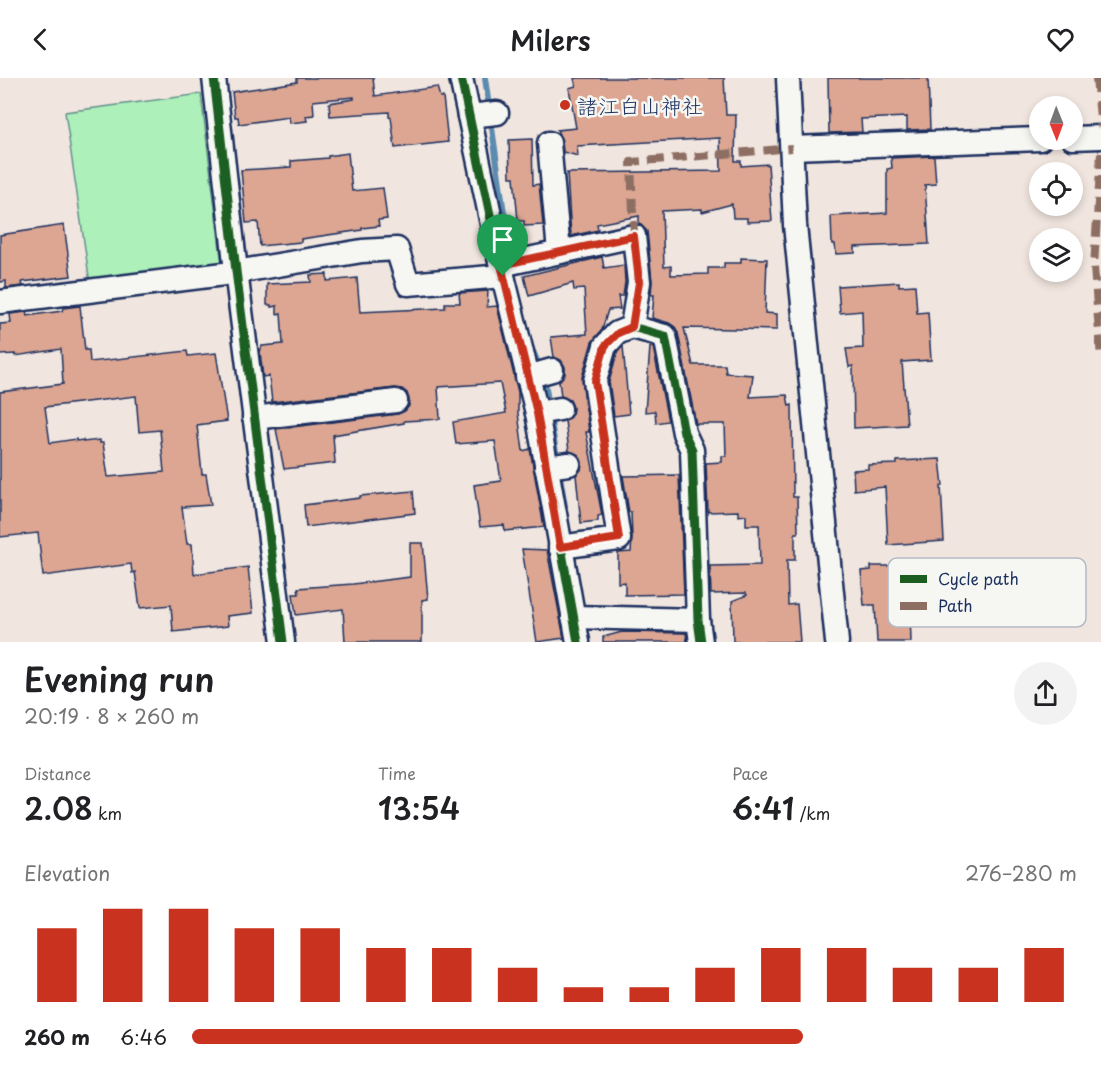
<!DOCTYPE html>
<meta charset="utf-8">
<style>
:root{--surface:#fff;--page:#f2f2f2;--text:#202124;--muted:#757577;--accent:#c8321e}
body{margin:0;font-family:"Playpen Sans","Klee One",sans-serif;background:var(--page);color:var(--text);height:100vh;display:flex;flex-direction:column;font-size:22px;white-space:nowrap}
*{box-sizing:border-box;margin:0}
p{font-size:20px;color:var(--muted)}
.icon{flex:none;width:33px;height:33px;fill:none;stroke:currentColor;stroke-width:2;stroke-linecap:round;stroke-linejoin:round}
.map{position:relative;height:564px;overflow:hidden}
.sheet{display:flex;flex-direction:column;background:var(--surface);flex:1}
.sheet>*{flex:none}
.needle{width:39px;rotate:179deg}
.controls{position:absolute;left:1029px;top:18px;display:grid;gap:12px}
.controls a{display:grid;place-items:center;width:54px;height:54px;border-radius:50%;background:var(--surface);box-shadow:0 3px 9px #0003;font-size:30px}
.pin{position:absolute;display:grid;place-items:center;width:51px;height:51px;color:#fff;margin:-62px -26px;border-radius:50% 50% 50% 0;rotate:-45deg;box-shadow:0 0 6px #0007}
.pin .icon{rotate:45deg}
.round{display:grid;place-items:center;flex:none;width:63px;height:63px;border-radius:32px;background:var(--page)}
.overview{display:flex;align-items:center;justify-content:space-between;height:102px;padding:0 24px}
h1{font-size:33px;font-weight:600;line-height:45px}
.metrics{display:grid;grid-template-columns:repeat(3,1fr);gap:9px;height:102px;padding:6px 24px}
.metrics div{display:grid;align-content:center}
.metrics b{font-size:30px;font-weight:600}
.metrics small{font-size:16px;font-weight:400}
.metrics p{font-size:16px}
.chart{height:168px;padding:12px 24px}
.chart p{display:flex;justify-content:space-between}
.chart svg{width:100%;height:108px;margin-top:6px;stroke:var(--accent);stroke-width:6}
ul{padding:0 24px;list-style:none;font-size:20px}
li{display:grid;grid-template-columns:96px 72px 1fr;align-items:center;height:45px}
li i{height:15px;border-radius:8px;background:var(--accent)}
header{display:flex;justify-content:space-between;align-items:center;height:78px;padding:0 24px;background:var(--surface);font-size:27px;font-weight:600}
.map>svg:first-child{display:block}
.green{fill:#adf0ba;stroke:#64908c;stroke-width:1.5}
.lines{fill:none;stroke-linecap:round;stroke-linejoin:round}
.stream{stroke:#5b8bb0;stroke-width:6}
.building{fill:#dca692;stroke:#1b2f5e;stroke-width:1.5;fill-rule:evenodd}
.minor-casing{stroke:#1b2f5e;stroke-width:27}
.minor{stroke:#f6f6f2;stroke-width:22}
.quiet{stroke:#8d6e63;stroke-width:8;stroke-dasharray:15 8;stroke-linecap:butt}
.cycleway-casing{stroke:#f6f6f2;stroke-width:13}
.cycleway{stroke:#1b5e20;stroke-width:9}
.route-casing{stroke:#fff;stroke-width:12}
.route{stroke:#c8321e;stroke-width:8}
.poi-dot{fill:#c8321e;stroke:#f6f6f2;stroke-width:2}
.labels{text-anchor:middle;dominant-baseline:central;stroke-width:5;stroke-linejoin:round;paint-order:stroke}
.poi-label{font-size:21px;fill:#1b2f5e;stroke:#f6f6f2;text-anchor:start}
.key{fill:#f6f6f2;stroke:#b4bac6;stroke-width:1.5}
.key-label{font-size:16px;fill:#1b2f5e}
</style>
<header><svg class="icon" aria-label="back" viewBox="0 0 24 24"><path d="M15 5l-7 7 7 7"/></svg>Milers<svg class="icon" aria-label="heart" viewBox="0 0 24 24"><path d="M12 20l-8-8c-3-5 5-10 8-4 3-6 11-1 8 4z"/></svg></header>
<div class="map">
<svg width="1101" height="564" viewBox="0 0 1101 564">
<rect width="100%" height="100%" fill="#f1e6df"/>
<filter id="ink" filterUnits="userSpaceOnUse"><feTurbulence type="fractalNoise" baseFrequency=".0167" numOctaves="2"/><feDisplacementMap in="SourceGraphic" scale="12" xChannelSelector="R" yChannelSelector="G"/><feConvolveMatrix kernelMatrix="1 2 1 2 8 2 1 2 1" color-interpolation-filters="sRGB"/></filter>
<g filter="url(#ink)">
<path class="green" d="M201,16L222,187L90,205L65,34Z"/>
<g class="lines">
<g class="stream">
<path d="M485,0L510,178"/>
<path d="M530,266L540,290"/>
<path d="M544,299L549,328"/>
<path d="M550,338L565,428"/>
</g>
</g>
<g class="building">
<path d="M297,0H373L375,18L437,9L440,19H443L448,64L395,70L391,39H389V34L330,38L329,25L354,21V19L313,23L314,37L306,38L307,43L290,45L289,39L239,46L238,39H235L232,14L297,4Z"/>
<path d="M574,0H724L726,37H736L735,83H741V88L768,86L772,143L747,144V140H733L732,126L702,134V131L662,133L664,189L671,188V197L708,196V190H724V185H741V180L767,181L765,235L777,236V252L684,250L693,287H725L726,295L753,297L750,319L787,317L789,328L792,327L793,419H797L798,455H795V482H787L788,527L797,526L800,564H733L732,523L747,517L746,515L711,516L710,488L760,487L759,447H746V437L738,438V433L708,434L706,385L722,384V378H726L725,346H696L678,255L675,249L669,245L652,240L654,217H651L652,203L647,153L639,145V138L597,146L598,152L571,158L567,95L721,93L720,60L577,68L578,78L563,74L562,63L557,52L576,50L569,10L576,8Z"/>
<path d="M828,0H928L930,51L907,52V39L861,41L862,54L829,55Z"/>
<path d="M532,61L533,107L539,106L543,147L524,148V143H518L514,99H510L509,62Z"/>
<path d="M348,75L352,113L383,110L387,141L378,142L379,148L362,150V152L301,161V164L260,168L258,144L246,145L241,92L291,89V83L328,80V78Z"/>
<path d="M934,78L936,106L925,107L929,166L855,169V175L836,176L835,166H832L831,138L887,135V91L892,90L891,80Z"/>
<path d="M64,147L71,198L22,204L23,208L6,210V203L0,204V157Z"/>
<path d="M602,179L604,190L624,187L625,204L623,218H618L620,231L608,232L602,252L592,264L582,299L589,354H586L602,437L598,438V443L581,445L576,397L581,392L582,384L579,377L569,373L565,343L572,336L573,329L570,322L561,318L559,303L565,296V289L561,282L554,279L551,259L587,256L584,211L574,212L573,205L529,218L524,198Z"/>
<path d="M327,196V203L357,200L360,234L445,230V225H460L459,215L488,213L487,229L497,228L518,314V335L523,373L530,371L544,449L505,453L504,447L480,449L474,407L501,403L495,363L456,366L453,344L506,335L500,305L438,309L440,341L404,343V345L333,357L335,385L284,391L276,351L398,336L405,333L409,328V321L407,315L402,311L395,310L272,324L269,298L263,299L260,274L262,268L283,266L281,235L277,236V228L271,229V227H267V206L311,204L310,197Z"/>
<path d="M899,204V208L915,207L917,235L928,234L931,282L902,284L907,347L854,350L853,288L849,289L846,271L863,270L862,233L840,235L838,208Z"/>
<path d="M80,228L85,272H89L90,284L187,273L188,278L216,275L227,343L197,347L202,396H206L211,427L182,429L187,466H192L194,496L248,489L253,535L227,538L228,548L173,554L171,527L140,530L135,494L132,495L131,486L43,498L38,455L0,459V314L63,306L61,271L15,278V276L0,277V246L11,245L10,236L26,234L27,238L62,233L63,230ZM136,318L139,354L160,352L164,394L108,399L103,365H100V362L83,364V362L76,363V361L50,365L45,329Z"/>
<path d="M623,268L629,336L614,338L609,304L617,275Z"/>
<path d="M650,269H653L668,343L656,345L655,333L645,334Z"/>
<path d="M940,381L943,408H941L944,463L888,467L885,409L854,412L853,392L868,391V387L897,386V383Z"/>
<path d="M679,397L684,516L625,517V504L618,505V475L631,474L632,460L631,434H629L623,398Z"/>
<path d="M413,413L415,435L306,449L304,427L360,420V418Z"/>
<path d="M410,465H423L428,521L422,522V564H345L343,531L296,537L293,516H299L298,510L353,506L410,499Z"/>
<path d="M522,471L547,472L564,560L537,564Z"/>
<path d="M871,488H891L894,536L910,535L911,564H877L875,527H864L861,493L871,492Z"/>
<path d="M622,554L686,555L687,564H603V559Z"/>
</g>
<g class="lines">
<defs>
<g id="minor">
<path d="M214,0L236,193L283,564"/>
<path d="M461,0L503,198L537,335L578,564"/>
<path d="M788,0L795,147L837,564"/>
<path d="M469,38L497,35"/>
<path d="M1072,60L1101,59"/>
<path d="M549,65L559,174"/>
<path d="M792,70L1040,61"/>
<path d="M501,187L634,158L639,204L632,249L665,258L684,355L692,372L698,542L701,564"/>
<path d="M0,224L224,196L362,173L397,171L408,206L503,198"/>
<path d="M527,299L552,292"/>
<path d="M537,335L560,331"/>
<path d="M254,340L396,323"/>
<path d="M546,389L569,386"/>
<path d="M560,469L619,461L595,303L605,268L617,255L632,249"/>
<path d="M573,539L698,542"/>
</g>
</defs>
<use href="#minor" class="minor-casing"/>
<use href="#minor" class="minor"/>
<g class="quiet">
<path d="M1096,0L1101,49"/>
<path d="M1101,75L1094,189L1101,281"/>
<path d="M634,158L631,84L792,70"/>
</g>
<defs>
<g id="cycleway">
<path d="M214,0L236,193L283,564"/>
<path d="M461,0L503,198L537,335L578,564"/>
<path d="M501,187L634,158L639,204L632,249L665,258L684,355L692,372L698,542L701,564"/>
</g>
</defs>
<use href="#cycleway" class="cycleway-casing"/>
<use href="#cycleway" class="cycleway"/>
</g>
</g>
<g class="lines" filter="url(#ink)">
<defs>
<path id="route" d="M634,158L639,204L632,249L618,255L605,268L595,303L619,460L560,469L537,335L501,187Z"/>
</defs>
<use href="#route" class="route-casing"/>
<use href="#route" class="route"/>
</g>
<circle class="poi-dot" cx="565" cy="27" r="6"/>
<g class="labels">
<g class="poi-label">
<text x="577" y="27">諸江白山神社</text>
</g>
</g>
<rect x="888" y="480" width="198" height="69" rx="9" class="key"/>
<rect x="900" y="497" width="27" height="8" fill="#1b5e20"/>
<rect x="900" y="524" width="27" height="8" fill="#8d6e63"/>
<g class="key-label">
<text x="938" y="507">Cycle path</text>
<text x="938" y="534">Path</text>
</g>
</svg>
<div class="controls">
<a><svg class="needle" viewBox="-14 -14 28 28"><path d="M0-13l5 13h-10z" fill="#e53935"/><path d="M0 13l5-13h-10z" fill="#757577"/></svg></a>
<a><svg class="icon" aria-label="locate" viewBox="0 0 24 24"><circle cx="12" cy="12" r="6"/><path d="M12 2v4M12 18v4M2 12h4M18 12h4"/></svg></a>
<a><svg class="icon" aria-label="layers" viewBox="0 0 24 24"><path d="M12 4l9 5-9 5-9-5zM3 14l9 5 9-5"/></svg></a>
</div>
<div class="pin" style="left:503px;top:198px;background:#1e9e55"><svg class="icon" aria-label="arrive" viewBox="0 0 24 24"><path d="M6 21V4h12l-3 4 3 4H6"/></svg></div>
</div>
<section class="sheet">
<div class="overview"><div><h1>Evening run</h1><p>20:19 · 8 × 260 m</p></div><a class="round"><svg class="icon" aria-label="share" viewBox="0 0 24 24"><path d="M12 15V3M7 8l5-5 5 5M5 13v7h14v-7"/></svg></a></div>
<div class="metrics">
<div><p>Distance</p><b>2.08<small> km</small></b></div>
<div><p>Time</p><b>13:54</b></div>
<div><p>Pace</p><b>6:41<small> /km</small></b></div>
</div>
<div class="chart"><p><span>Elevation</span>276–280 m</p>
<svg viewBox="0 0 160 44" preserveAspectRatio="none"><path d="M5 44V14M15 44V6M25 44V6M35 44V14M45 44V14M55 44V22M65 44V22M75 44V30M85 44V38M95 44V38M105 44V30M115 44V22M125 44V22M135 44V30M145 44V30M155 44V22"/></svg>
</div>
<ul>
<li><b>260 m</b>6:46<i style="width:69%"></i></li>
</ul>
</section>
